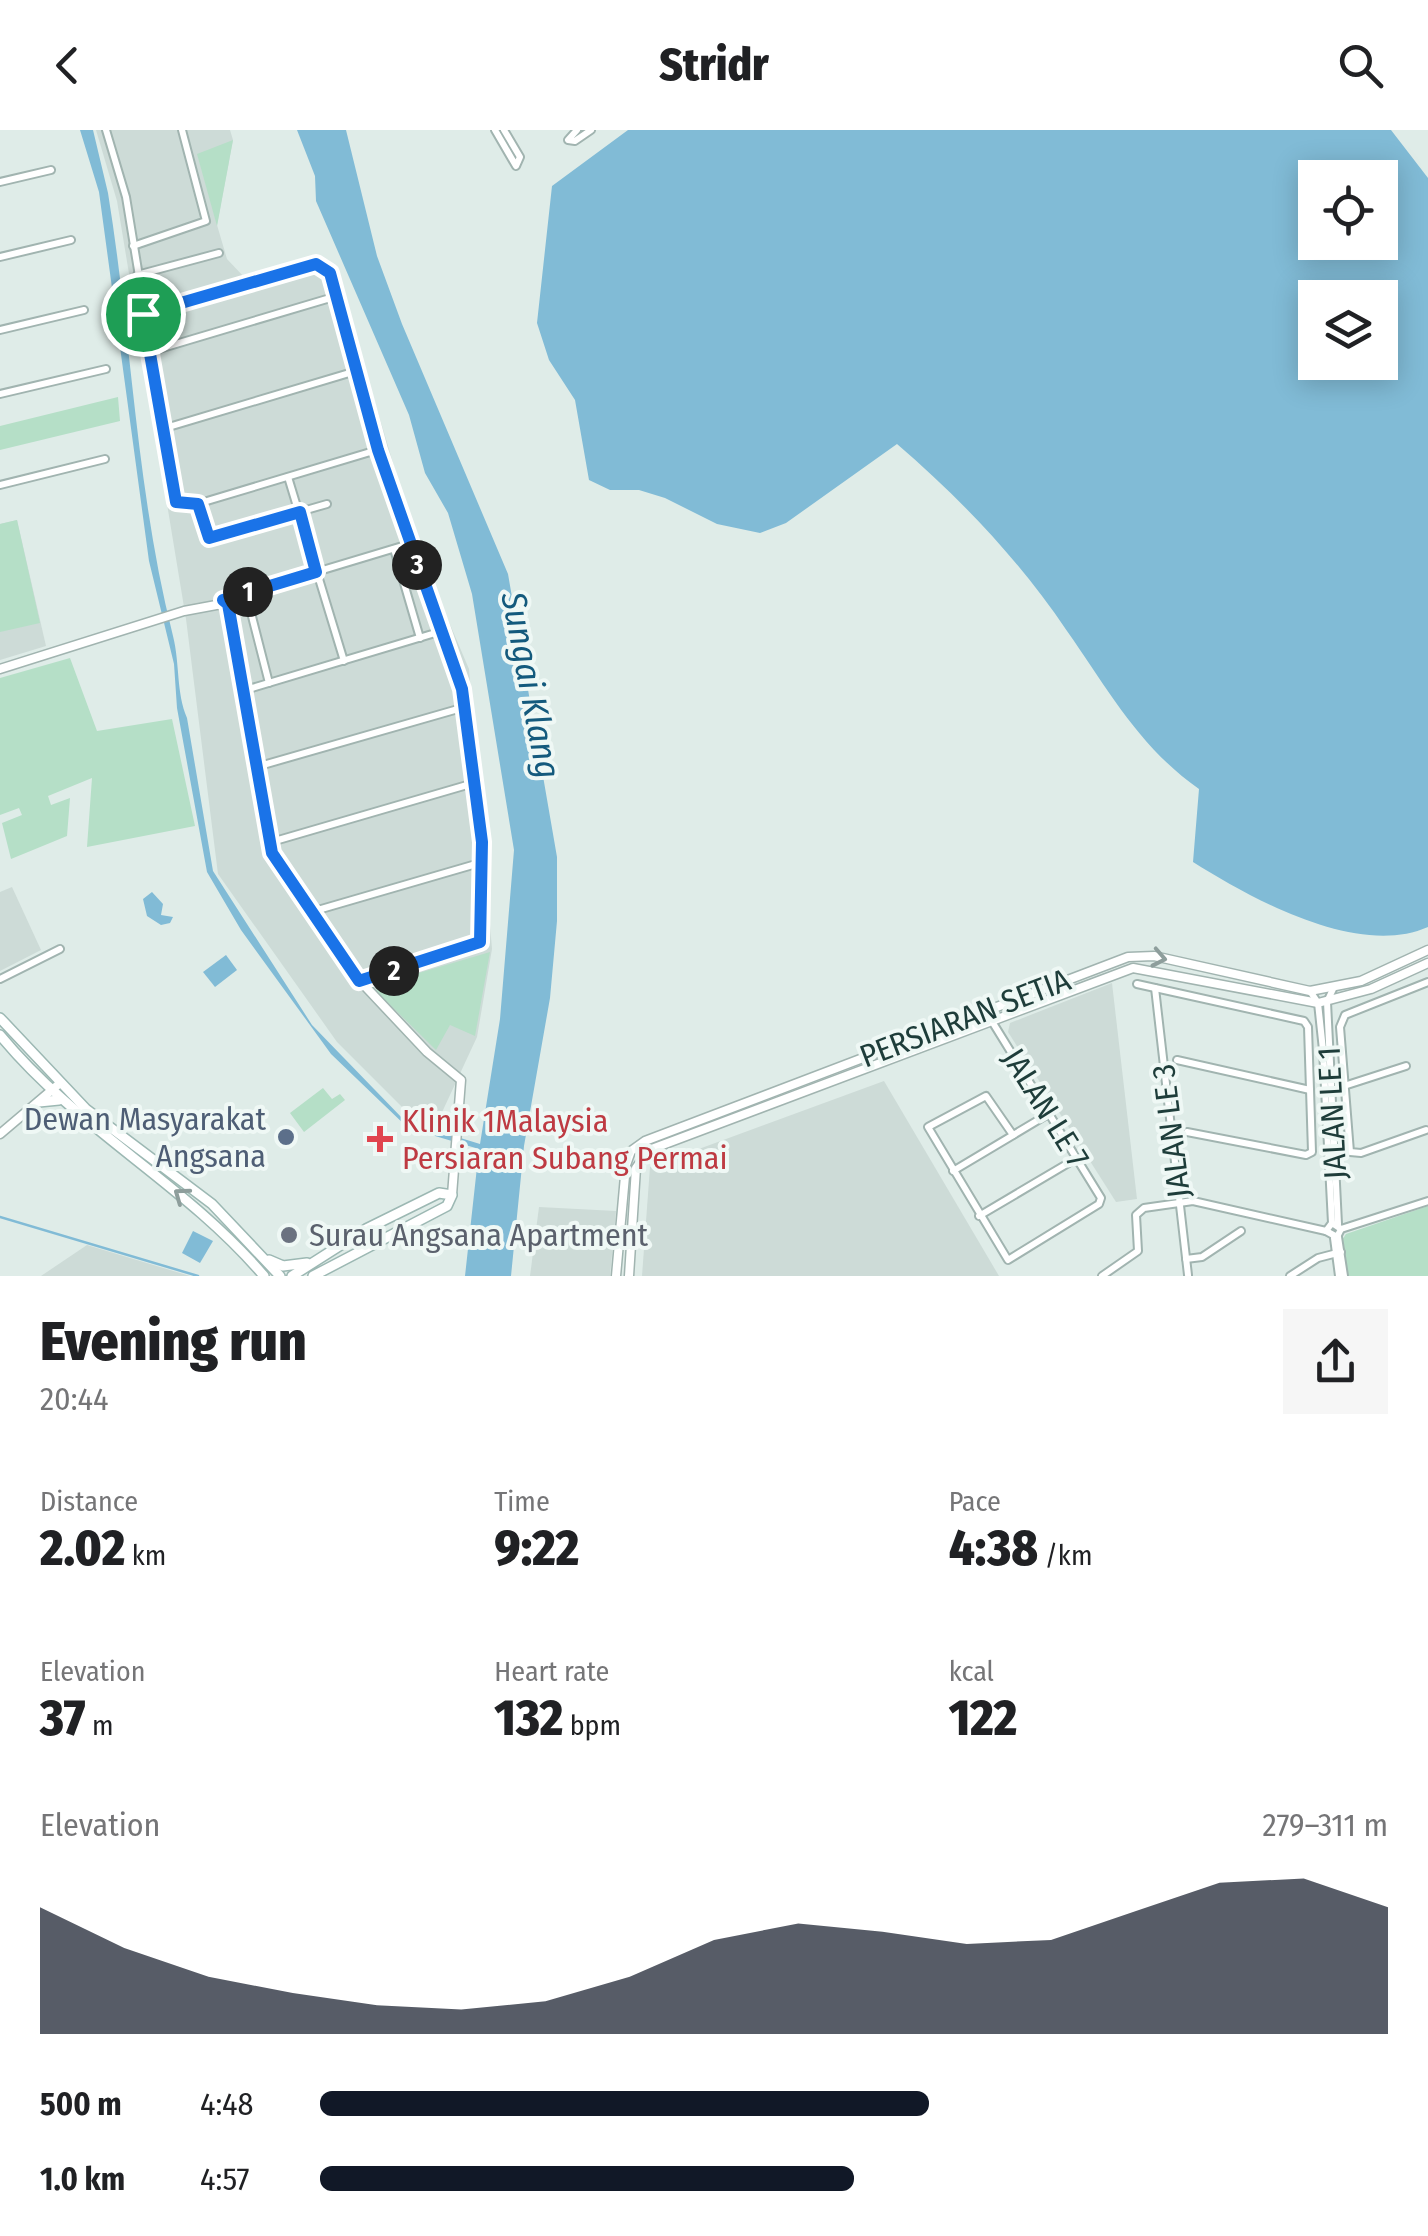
<!DOCTYPE html>
<meta charset="utf-8">
<style>
:root{--surface:#fff;--page:#f6f6f6;--text:#202124;--muted:#757577;--accent:#111827}
body{margin:0;font-family:"Fira Sans Condensed",sans-serif;background:var(--page);color:var(--text);height:100vh;display:flex;flex-direction:column;font-size:38px;white-space:nowrap}
*{box-sizing:border-box;margin:0}
p{font-size:32px;color:var(--muted)}
.icon{flex:none;width:55px;height:55px;fill:none;stroke:currentColor;stroke-width:2;stroke-linecap:round;stroke-linejoin:round}
.map{position:relative;height:1146px;overflow:hidden}
.drawer{display:flex;flex-direction:column;background:var(--surface);flex:1}
.drawer>*{flex:none}
.buttons{position:absolute;left:1298px;top:30px;display:grid;gap:20px}
.buttons a{display:grid;place-items:center;width:100px;height:100px;border-radius:0px;background:var(--surface);box-shadow:0 5px 25px #0003;font-size:50px}
.pin{position:absolute;display:grid;place-items:center;width:85px;height:85px;color:#fff;margin:-42px;border:5px solid #fff;border-radius:50%;box-shadow:0 2px 10px #0007}
.km{position:absolute;width:50px;height:50px;margin:-25px;border-radius:50%;background:#222;color:#fff;font-size:28px;line-height:50px;text-align:center}
.round{display:grid;place-items:center;flex:none;width:105px;height:105px;border-radius:0px;background:var(--page)}
.head{display:flex;align-items:center;justify-content:space-between;height:170px;padding:0 40px}
h1{font-size:55px;font-weight:800;line-height:75px}
.stats{display:grid;grid-template-columns:repeat(3,1fr);gap:15px;height:170px;padding:10px 40px}
.stats div{display:grid;align-content:center}
.stats b{font-size:50px;font-weight:800}
.stats small{font-size:28px;font-weight:400}
.stats p{font-size:28px}
.chart{height:280px;padding:20px 40px}
.chart p{display:flex;justify-content:space-between}
.chart svg{width:100%;height:180px;margin-top:10px;fill:var(--accent);opacity:.7}
ul{padding:0 40px;list-style:none;font-size:32px}
li{display:grid;grid-template-columns:160px 120px 1fr;align-items:center;height:75px}
li i{height:25px;border-radius:12px;background:var(--accent)}
header{display:flex;justify-content:space-between;align-items:center;height:130px;padding:0 40px;background:var(--surface);font-size:45px;font-weight:800}
.map>svg:first-child{display:block}
.built{fill:#cddbd7}
.green{fill:#b5dfc7}
.water{fill:#81bbd6;fill-rule:evenodd}
.lines{fill:none;stroke-linecap:round;stroke-linejoin:round}
.stream{stroke:#81bbd6;stroke-width:2.5}
.minor-casing{stroke:#a1b4b0;stroke-width:10}
.tertiary-casing{stroke:#a1b4b0;stroke-width:11}
.secondary-casing{stroke:#9cb8b3;stroke-width:12}
.minor{stroke:#fff;stroke-width:6}
.tertiary{stroke:#fff;stroke-width:8}
.secondary{stroke:#fff;stroke-width:9}
.oneway{stroke:#8e9e9c}
.route-casing{stroke:#fff;stroke-width:20}
.route{stroke:#1a73e8;stroke-width:12}
.service-dot{fill:#5c6f8a;stroke:#eff8f5;stroke-width:4}
.health-dot{fill:#e0444e;stroke:#eff8f5;stroke-width:4}
.worship-dot{fill:#6b7280;stroke:#eff8f5;stroke-width:4}
.labels{text-anchor:middle;dominant-baseline:central;stroke-width:8;stroke-linejoin:round;paint-order:stroke}
.street-label{font-size:32px;fill:#1e3d3a;stroke:#eff8f5}
.service-label{font-size:32px;fill:#4e5e75;stroke:#eff8f5;text-anchor:end}
.health-label{font-size:32px;fill:#be3a42;stroke:#eff8f5;text-anchor:start}
.worship-label{font-size:32px;fill:#5b616d;stroke:#eff8f5;text-anchor:start}
.water-label{font-size:35px;font-style:italic;fill:#145a7d;stroke:#eff8f5}
</style>
<header><svg class="icon" aria-label="back" viewBox="0 0 24 24"><path d="M15 5l-7 7 7 7"/></svg>Stridr<svg class="icon" aria-label="search" viewBox="0 0 24 24"><circle cx="10" cy="10" r="6"/><path d="M15 15l6 6"/></svg></header>
<div class="map">
<svg width="1428" height="1146" viewBox="0 0 1428 1146">
<rect width="100%" height="100%" fill="#dfece8"/>
<g class="built">
<path d="M96,0H230L233,10L217,95L227,129L245,148L320,127L337,144L420,424L469,539L492,819L477,907L437,993L413,988L337,912L218,744L186,489L117,71Z"/>
<path d="M17,390L46,516L0,530V394Z"/>
<path d="M12,757L41,820L0,841V762Z"/>
<path d="M1112,853L1137,1069L1116,1072L1008,902L1010,893Z"/>
<path d="M884,951L999,1146H642L650,1037Z"/>
<path d="M539,1077L616,1081L610,1146H530Z"/>
<path d="M87,1115L190,1146H41Z"/>
</g>
<g class="green">
<path d="M233,10L217,96L197,24Z"/>
<path d="M118,267L120,291L0,320V296Z"/>
<path d="M17,390L40,493L0,502V394Z"/>
<path d="M70,528L97,601L172,589L195,696L87,717L92,648L48,666L51,675L70,668L67,706L11,729L2,693L22,685L19,678L0,685V548Z"/>
<path d="M490,822L475,906L450,895L436,920L376,861L378,855Z"/>
<path d="M323,958L332,969L340,964L345,970L304,1002L290,983Z"/>
<path d="M1428,1076V1146H1346L1342,1110L1346,1104Z"/>
</g>
<g class="water">
<path d="M80,0H93L108,63C132,211 136,360 173,506C180,534 176,562 187,588L213,741L312,895L405,991L480,1014L500,889L514,720L472,464L448,383L425,343L409,285L316,71L315,46L297,0H346L377,126L402,194L508,444L557,727V791L550,868L524,1016L511,1146H465L479,1019L408,998L331,924L241,800L207,742L177,578L174,534L149,431L99,62Z"/>
<path d="M628,0H1391L1428,48V797C1358,828 1252,769 1193,732L1199,659C1139,617 1108,559 1067,501C1019,430 962,370 897,314L786,393L760,403L717,394L665,368L639,360H610L589,350L575,270L549,230L537,193L552,56ZM1315,48H1380V112H1315ZM1315,168H1380V232H1315Z"/>
<path d="M152,762L163,774L161,785L173,787L170,793L161,795L147,786L143,769Z"/>
<path d="M226,825L237,840L215,857L203,842Z"/>
<path d="M193,1101L213,1111L200,1133L182,1123Z"/>
</g>
<g class="lines">
<path class="stream" d="M0,1087L198,1146"/>
<defs>
<g id="minor">
<path d="M106,0L126,67L176,372L197,374L377,320"/>
<path d="M495,0L516,36L520,27L504,0"/>
<path d="M577,0L568,10L575,11L591,0"/>
<path d="M0,52L51,40"/>
<path d="M133,116L206,91L182,0"/>
<path d="M0,127L71,110"/>
<path d="M137,145L219,123"/>
<path d="M143,185L316,134L330,143L377,320L462,559L482,712L480,812L359,851"/>
<path d="M0,200L84,180"/>
<path d="M149,222L337,166"/>
<path d="M0,264L106,239"/>
<path d="M162,299L356,241"/>
<path d="M288,347L344,531"/>
<path d="M0,355L105,329"/>
<path d="M197,374L209,408L327,374"/>
<path d="M394,419L420,508"/>
<path d="M246,463L269,553"/>
<path d="M223,470L409,414"/>
<path d="M242,561L442,501"/>
<path d="M256,637L465,577"/>
<path d="M268,713L474,653"/>
<path d="M311,782L483,732"/>
<path d="M0,849L60,819"/>
<path d="M1137,854L1304,891L1308,897L1312,1022L1306,1025L1187,1002"/>
<path d="M1155,858L1188,1145"/>
<path d="M1333,859L1327,872L1338,1094"/>
<path d="M1310,861L1318,873L1323,920L1332,1093L1326,1101L1337,1107L1341,1099L1332,1093"/>
<path d="M993,893L1101,1068L1099,1074L1008,1130L928,997L986,966L1013,1005"/>
<path d="M1177,930L1310,960"/>
<path d="M1344,956L1406,936"/>
<path d="M1426,1000L1361,1023L1350,1022L1340,897L1345,885L1428,852"/>
<path d="M953,1041L1050,983"/>
<path d="M979,1086L1077,1028"/>
<path d="M1341,1099L1428,1071"/>
<path d="M1338,1107L1344,1146"/>
<path d="M1334,1108L1339,1146"/>
<path d="M1186,1129L1202,1127L1241,1101"/>
<path d="M1102,1146L1138,1121L1136,1085L1144,1078L1193,1071L1326,1101"/>
<path d="M1290,1146L1318,1128L1341,1122"/>
</g>
<g id="tertiary">
<path d="M0,539L184,481L227,473L271,723L347,837L427,922L461,950L452,1065"/>
<path d="M0,1004L59,954"/>
<path d="M616,1146L626,1035L631,1021L645,1011L1128,827L1154,826L1310,861L1361,851L1428,820"/>
<path d="M629,1146L636,1038L649,1020L1133,838L1318,873L1371,859L1428,833"/>
</g>
<g id="secondary">
<path d="M0,888L86,979L212,1074L280,1146"/>
<path d="M0,905C77,999 186,1054 264,1146"/>
<path d="M39,972L59,970"/>
<path d="M269,1130L283,1136L307,1133"/>
<path d="M292,1146L366,1099L439,1063L452,1065L447,1076L313,1146"/>
</g>
</defs>
<use href="#minor" class="minor-casing"/>
<use href="#tertiary" class="tertiary-casing"/>
<use href="#secondary" class="secondary-casing"/>
<use href="#minor" class="minor"/>
<use href="#tertiary" class="tertiary"/>
<use href="#secondary" class="secondary"/>
</g>
<defs><path id="oneway-chevron" d="M-2-3.5L2.5 0L-2 3.5" fill="none" stroke-width="1.6" stroke-linecap="round" stroke-linejoin="round" transform="scale(2.5)"/></defs>
<g class="oneway">
<use href="#oneway-chevron" transform="translate(1159 828) rotate(11)"/>
<use href="#oneway-chevron" transform="translate(181 1065) rotate(-144)"/>
</g>
<g class="lines">
<defs>
<path id="route" d="M316,134L330,143L378,320L462,559L482,712L480,812L359,851L272,723L228,474L223,470L316,442L300,382L209,408L198,374L176,372L143,184Z"/>
</defs>
<use href="#route" class="route-casing"/>
<use href="#route" class="route"/>
</g>
<circle class="service-dot" cx="286" cy="1007" r="10"/>
<path class="health-dot" d="M375 994h10v10h10v10h-10v10h-10v-10h-10v-10h10z"/>
<circle class="worship-dot" cx="289" cy="1105" r="10"/>
<g class="labels">
<g class="street-label">
<text transform="translate(965 888) rotate(-21)">PERSIARAN SETIA</text>
<text transform="translate(1046 978) rotate(58)">JALAN LE 7</text>
<text transform="translate(1332 983) rotate(-93)">JALAN LE 1</text>
<text transform="translate(1171 1001) rotate(-97)">JALAN LE 3</text>
</g>
<g class="service-label">
<text x="266" y="989">Dewan Masyarakat<tspan x="266" dy="37">Angsana</tspan></text>
</g>
<g class="health-label">
<text x="402" y="991">Klinik 1Malaysia<tspan x="402" dy="37">Persiaran Subang Permai</tspan></text>
</g>
<g class="worship-label">
<text x="309" y="1105">Surau Angsana Apartment</text>
</g>
<g class="water-label">
<text transform="translate(531 555) rotate(79)">Sungai Klang</text>
</g>
</g>
</svg>
<div class="buttons">
<a><svg class="icon" aria-label="locate" viewBox="0 0 24 24"><circle cx="12" cy="12" r="6"/><path d="M12 2v4M12 18v4M2 12h4M18 12h4"/></svg></a>
<a><svg class="icon" aria-label="layers" viewBox="0 0 24 24"><path d="M12 4l9 5-9 5-9-5zM3 14l9 5 9-5"/></svg></a>
</div>
<div class="pin" style="left:143px;top:184px;background:#1e9e55"><svg class="icon" aria-label="arrive" viewBox="0 0 24 24"><path d="M6 21V4h12l-3 4 3 4H6"/></svg></div>
<b class="km" style="left:248px;top:462px">1</b>
<b class="km" style="left:394px;top:841px">2</b>
<b class="km" style="left:417px;top:435px">3</b>
</div>
<section class="drawer">
<div class="head"><div><h1>Evening run</h1><p>20:44</p></div><a class="round"><svg class="icon" aria-label="share" viewBox="0 0 24 24"><path d="M12 15V3M7 8l5-5 5 5M5 13v7h14v-7"/></svg></a></div>
<div class="stats">
<div><p>Distance</p><b>2.02<small> km</small></b></div>
<div><p>Time</p><b>9:22</b></div>
<div><p>Pace</p><b>4:38<small> /km</small></b></div>
</div>
<div class="stats">
<div><p>Elevation</p><b>37<small> m</small></b></div>
<div><p>Heart rate</p><b>132<small> bpm</small></b></div>
<div><p>kcal</p><b>122</b></div>
</div>
<div class="chart"><p><span>Elevation</span>279–311 m</p>
<svg viewBox="0 0 160 44" preserveAspectRatio="none"><path d="M0 44V13L10 23L20 30L30 34L40 37L50 38L60 36L70 30L80 21L90 17L100 19L110 22L120 21L130 14L140 7L150 6L160 13V44z"/></svg>
</div>
<ul>
<li><b>500 m</b>4:48<i style="width:57%"></i></li>
<li><b>1.0 km</b>4:57<i style="width:50%"></i></li>
</ul>
</section>
